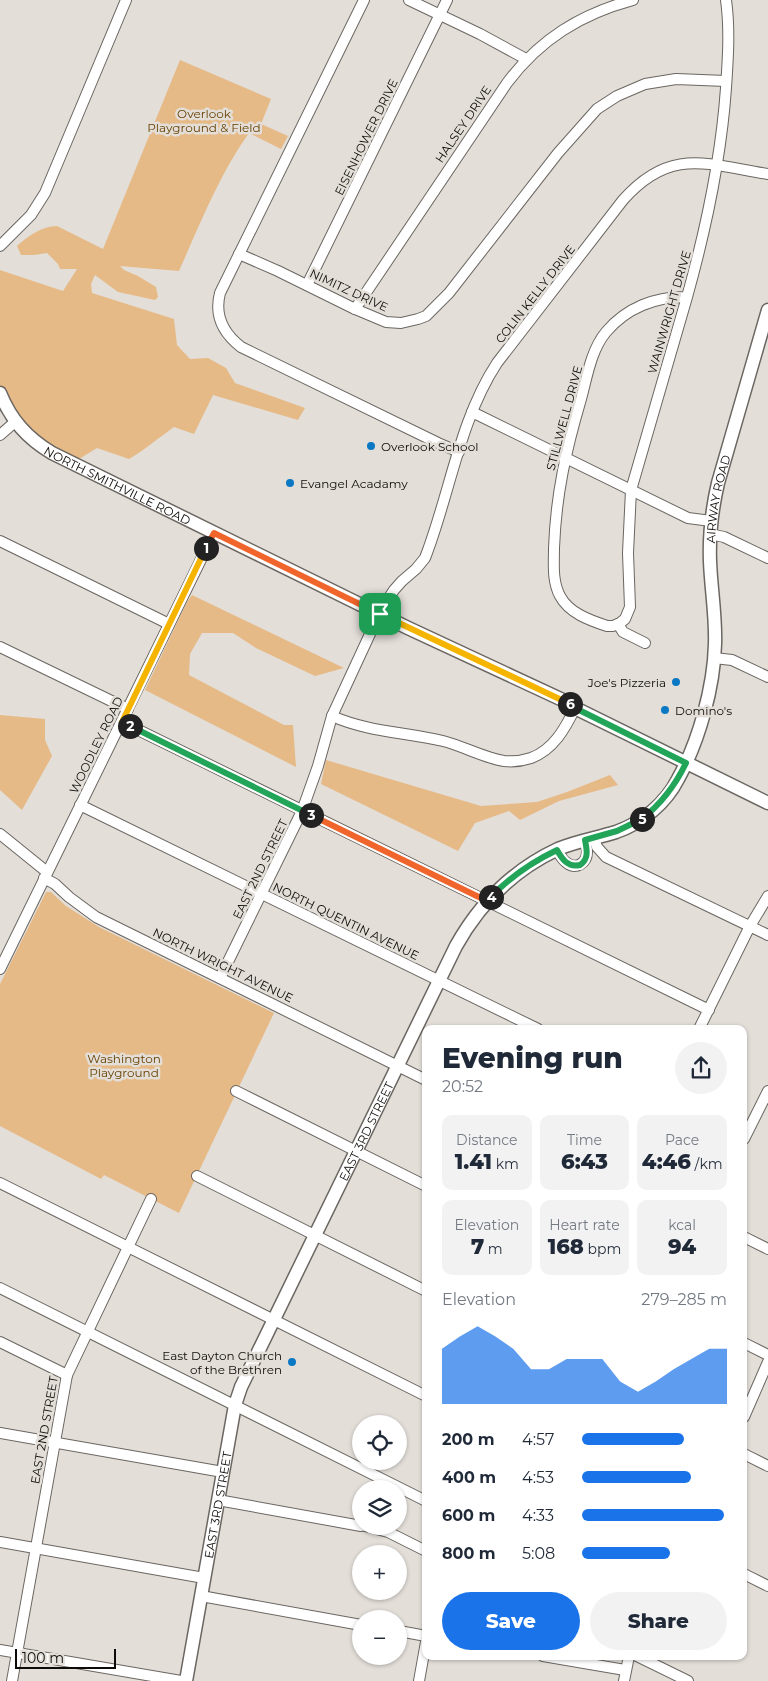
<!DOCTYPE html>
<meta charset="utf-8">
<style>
:root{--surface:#fff;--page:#f2f2f3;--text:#1f2937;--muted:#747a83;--accent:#1a73e8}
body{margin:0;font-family:Montserrat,sans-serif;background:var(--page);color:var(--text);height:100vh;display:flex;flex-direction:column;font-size:19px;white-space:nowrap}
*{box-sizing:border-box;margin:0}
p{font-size:16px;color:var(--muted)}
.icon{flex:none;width:28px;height:28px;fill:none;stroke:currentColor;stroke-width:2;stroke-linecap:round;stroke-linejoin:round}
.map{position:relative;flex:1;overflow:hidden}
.side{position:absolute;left:422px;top:1025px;width:325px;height:635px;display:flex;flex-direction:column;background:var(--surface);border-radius:10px;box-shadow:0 1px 4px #0004}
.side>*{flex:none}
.tools{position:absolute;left:352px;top:1415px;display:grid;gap:10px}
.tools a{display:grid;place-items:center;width:55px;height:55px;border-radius:50%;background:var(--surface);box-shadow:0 1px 4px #0004;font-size:25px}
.scale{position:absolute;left:15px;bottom:12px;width:101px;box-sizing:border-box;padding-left:5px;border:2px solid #0d0b09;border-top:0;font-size:14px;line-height:18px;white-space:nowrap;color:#0d0b09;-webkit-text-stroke:4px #e3ded8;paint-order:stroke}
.pin{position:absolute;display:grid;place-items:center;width:42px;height:42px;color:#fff;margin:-21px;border-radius:10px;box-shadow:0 2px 8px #0006}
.km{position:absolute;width:25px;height:25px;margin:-12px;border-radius:50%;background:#222;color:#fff;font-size:14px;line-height:25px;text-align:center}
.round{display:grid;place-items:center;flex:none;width:52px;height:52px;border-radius:26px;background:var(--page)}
.summary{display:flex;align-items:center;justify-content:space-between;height:85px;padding:0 20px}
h1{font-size:28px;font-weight:800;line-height:38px}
.metrics{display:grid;grid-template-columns:repeat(3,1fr);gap:8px;height:85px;padding:5px 20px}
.metrics div{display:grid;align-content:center;border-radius:10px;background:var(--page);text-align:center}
.metrics b{font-size:21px;font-weight:800}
.metrics small{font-size:14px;font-weight:400}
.metrics p{font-size:14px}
.chart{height:140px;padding:10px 20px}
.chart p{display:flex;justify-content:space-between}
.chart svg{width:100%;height:90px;margin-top:5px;fill:var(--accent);opacity:.7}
.button{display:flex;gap:10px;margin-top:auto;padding:10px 20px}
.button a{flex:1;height:58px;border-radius:30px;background:var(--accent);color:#fff;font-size:20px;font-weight:800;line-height:58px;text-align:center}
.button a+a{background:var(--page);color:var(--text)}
ul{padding:0 20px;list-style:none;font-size:16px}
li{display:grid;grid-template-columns:80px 60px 1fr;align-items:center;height:38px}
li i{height:12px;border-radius:6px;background:var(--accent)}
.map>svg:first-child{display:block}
.green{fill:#e6ba86}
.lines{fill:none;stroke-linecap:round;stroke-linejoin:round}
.minor-casing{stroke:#6b6661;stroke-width:12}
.major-casing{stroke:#6b6661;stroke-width:15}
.minor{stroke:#fff;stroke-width:10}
.major{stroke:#fff;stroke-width:12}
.split-1-casing{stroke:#fff;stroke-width:10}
.split-2-casing{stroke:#fff;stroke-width:10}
.split-3-casing{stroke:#fff;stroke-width:10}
.split-4-casing{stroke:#fff;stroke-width:10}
.split-5-casing{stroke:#fff;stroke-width:10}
.split-6-casing{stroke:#fff;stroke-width:10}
.split-7-casing{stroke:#fff;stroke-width:10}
.split-1{stroke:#f0652b;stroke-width:6}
.split-2{stroke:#f5b400;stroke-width:6}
.split-3{stroke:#22a559;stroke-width:6}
.split-4{stroke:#f0652b;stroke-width:6}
.split-5{stroke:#22a559;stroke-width:6}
.split-6{stroke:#22a559;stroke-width:6}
.split-7{stroke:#f5b400;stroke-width:6}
.poi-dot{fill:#0a78c3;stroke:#e3ded8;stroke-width:2}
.labels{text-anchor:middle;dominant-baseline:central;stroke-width:5;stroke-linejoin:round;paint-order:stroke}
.park-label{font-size:12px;fill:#674102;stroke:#e3ded8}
.street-label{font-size:12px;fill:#0d0b09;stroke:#e3ded8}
.poi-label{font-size:12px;fill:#0d0b09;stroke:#e3ded8;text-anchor:start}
</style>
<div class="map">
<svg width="768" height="1681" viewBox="0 0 768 1681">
<rect width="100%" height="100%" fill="#e3ded8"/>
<g class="green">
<path d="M180,60L271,99L261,124L288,136L281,149L249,133C219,175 200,224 179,271L120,266L124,270L138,276L156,287L158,297L155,300L118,292L95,275L91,284L92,293L174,319L177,345L190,359L208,358L226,368L235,383L305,408L298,420L213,395L194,434L174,427C158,438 145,450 129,459L97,448L79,459L31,439L0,393V270L63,291L77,269H60L58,264L47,253L34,255H21L17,246C28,236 42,226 57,226L103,249Z"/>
<path d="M192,595L344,668L315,676L256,648L233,633H202L190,654L189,675L284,725H293L296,767L145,690L187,602Z"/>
<path d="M0,715L45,719V740L52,756L22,810L0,790Z"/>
<path d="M326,760L481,806L537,802L567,792L610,775L618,785L559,801L520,820L509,811L475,823L458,851L321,784Z"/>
<path d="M46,892H51L66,906L99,927L274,1013L179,1213L104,1175L101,1179L0,1126V984Z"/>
</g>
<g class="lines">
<defs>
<g id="minor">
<path d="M364,0L220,293C214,316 223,333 241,347L438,443L459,452"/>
<path d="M409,0L480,34L526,59"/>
<path d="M0,246L31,215L45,193L126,0"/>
<path d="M239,254L278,271L355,309L386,322L401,323L418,319L426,316L449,293L558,153L597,109L617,96L645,84L676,79L726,81"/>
<path d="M307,285L447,0"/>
<path d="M687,297C656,296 626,308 606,332C591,350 587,377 581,399C566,450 556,494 554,548C554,564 552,581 560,596C569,613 589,620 607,626H613L620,623L625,619L630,607L628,553L631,490L687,297C706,229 721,159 726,88C728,58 730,29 726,0"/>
<path d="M355,309L507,83C540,39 581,14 633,0"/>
<path d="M472,412L688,518L711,521"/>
<path d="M0,435L15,422"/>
<path d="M710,534L724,537L768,558"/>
<path d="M0,541L169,624"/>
<path d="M618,624L623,632L645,643"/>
<path d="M0,647L128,709"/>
<path d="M714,658L732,660L768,677"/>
<path d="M332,716C368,732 405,732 443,741C463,746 484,758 504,761C513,762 522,761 531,758C553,750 565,729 575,708"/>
<path d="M122,722L709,1010"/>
<path d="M80,805L538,1029"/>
<path d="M0,834L47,872"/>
<path d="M594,838L597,847L606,857L768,935"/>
<path d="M557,850C560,855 562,860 567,863C576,870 587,863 587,852C587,848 586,844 585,840"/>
<path d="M44,878L55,884L69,897L96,917L426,1080"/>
<path d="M0,969L214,533"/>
<path d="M220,978L302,811L318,766L332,716L382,608L394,590L402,581L416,569L425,558C450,494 459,421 497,363L623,200C670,147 706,164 768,174"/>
<path d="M699,1029L750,926L768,896"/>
<path d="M236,1091L426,1186"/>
<path d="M744,1139L768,1091"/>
<path d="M197,1176L426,1291"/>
<path d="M0,1183L426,1396"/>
<path d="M744,1237L768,1249"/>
<path d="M0,1288L426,1501"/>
<path d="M0,1342L67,1375"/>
<path d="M744,1343L768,1355"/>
<path d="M744,1417L768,1362"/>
<path d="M0,1433L223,1472"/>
<path d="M744,1454L768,1466"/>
<path d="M218,1500L361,1526"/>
<path d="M365,1526L388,1532L426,1551"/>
<path d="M0,1542L204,1578"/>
<path d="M744,1574L768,1586"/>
<path d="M201,1596L361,1625"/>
<path d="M399,1631L426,1636"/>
<path d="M0,1650L181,1681"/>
<path d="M543,1656L625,1670"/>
<path d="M637,1656L688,1681"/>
<path d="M12,1681L67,1375L151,1199"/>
<path d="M419,1681L426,1642"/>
<path d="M624,1681L629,1656"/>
</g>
<g id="major">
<path id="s1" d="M0,393C11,420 27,438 52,453L408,628L567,702L575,708L768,803"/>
<path id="s2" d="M186,1681L235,1405L241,1387L456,946C480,903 513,870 558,849C577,841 597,838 616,832C642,823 666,803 678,779C699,741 714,687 715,644C716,616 711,589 710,561C709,534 712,509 718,483L768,310"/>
</g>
</defs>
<use href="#minor" class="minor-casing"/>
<use href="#major" class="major-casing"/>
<use href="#minor" class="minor"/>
<use href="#major" class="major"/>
</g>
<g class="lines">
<defs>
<path id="split-1" d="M206,548L214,533L380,614"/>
<path id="split-2" d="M130,726L122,722L206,548"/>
<path id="split-3" d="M130,726L311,815"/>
<path id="split-4" d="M311,815L487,901L491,897"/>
<path id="split-5" d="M491,897C510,877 532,862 557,850C562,859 568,868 580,865C589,859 587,850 585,840L617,831L642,819"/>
<path id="split-6" d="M570,704L575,708L686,763C675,786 662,803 642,819"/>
<path id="split-7" d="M380,614L570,704"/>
</defs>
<use href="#split-1" class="split-1-casing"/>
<use href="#split-2" class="split-2-casing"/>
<use href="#split-3" class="split-3-casing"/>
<use href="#split-4" class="split-4-casing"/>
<use href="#split-5" class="split-5-casing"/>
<use href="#split-6" class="split-6-casing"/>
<use href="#split-7" class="split-7-casing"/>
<use href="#split-1" class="split-1"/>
<use href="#split-2" class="split-2"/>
<use href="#split-3" class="split-3"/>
<use href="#split-4" class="split-4"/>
<use href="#split-5" class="split-5"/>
<use href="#split-6" class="split-6"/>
<use href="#split-7" class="split-7"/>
</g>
<g class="poi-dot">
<circle cx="371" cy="446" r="5"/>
<circle cx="290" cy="483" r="5"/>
<circle cx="676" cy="682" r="5"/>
<circle cx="665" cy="710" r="5"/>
<circle cx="292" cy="1362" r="5"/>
</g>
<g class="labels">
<g class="park-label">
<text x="204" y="113">Overlook<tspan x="204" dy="14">Playground &amp; Field</tspan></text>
<text x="124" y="1058">Washington<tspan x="124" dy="14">Playground</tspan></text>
</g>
<g class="street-label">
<text transform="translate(463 124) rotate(-56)">HALSEY DRIVE</text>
<text transform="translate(366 137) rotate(-64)">EISENHOWER DRIVE</text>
<text transform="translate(349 290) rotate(25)">NIMITZ DRIVE</text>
<text transform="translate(535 294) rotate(-52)">COLIN KELLY DRIVE</text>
<text transform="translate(669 312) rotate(-74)">WAINWRIGHT DRIVE</text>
<text transform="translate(564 418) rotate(-75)">STILLWELL DRIVE</text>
<text stroke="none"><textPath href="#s1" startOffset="154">NORTH SMITHVILLE ROAD</textPath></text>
<text stroke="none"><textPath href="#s2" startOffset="1364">AIRWAY ROAD</textPath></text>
<text transform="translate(96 745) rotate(-64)">WOODLEY ROAD</text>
<text transform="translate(260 869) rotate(-64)">EAST 2ND STREET</text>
<text transform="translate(346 921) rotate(26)">NORTH QUENTIN AVENUE</text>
<text transform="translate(223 965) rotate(26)">NORTH WRIGHT AVENUE</text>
<text stroke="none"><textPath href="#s2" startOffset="584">EAST 3RD STREET</textPath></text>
<text transform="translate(44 1430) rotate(-80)">EAST 2ND STREET</text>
<text stroke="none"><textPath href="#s2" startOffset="179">EAST 3RD STREET</textPath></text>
</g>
<g class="poi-label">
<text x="381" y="446">Overlook School</text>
<text x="300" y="483">Evangel Acadamy</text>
<text x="666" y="682" text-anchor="end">Joe's Pizzeria</text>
<text x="675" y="710">Domino's</text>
<text x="282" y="1355" text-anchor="end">East Dayton Church<tspan x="282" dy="14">of the Brethren</tspan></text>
</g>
</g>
</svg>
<div class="tools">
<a><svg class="icon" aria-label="locate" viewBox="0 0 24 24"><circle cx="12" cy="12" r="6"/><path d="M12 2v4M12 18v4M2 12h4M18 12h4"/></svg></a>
<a><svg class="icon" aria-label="layers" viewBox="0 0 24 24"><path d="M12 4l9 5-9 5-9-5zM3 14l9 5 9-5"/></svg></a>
<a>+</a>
<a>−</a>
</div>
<div class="scale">100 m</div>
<div class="pin" style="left:380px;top:614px;background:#1e9e55"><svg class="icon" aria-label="arrive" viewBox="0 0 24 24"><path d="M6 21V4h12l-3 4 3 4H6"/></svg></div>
<b class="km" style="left:206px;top:548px">1</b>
<b class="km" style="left:130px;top:726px">2</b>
<b class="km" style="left:311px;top:815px">3</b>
<b class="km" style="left:491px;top:897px">4</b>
<b class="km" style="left:642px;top:819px">5</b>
<b class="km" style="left:570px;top:704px">6</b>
<section class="side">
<div class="summary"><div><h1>Evening run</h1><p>20:52</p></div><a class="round"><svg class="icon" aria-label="share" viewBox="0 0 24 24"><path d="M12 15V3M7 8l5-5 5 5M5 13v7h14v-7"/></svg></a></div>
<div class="metrics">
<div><p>Distance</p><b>1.41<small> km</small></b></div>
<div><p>Time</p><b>6:43</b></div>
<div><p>Pace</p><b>4:46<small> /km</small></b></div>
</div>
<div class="metrics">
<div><p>Elevation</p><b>7<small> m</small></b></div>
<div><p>Heart rate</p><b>168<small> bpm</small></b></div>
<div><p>kcal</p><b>94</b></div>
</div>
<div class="chart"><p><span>Elevation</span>279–285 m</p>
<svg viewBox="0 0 160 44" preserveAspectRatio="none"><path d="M0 44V17L10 11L20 6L30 11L40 17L50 27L60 27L70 22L80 22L90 22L100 33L110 38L120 33L130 27L140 22L150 17L160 17V44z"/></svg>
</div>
<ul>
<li><b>200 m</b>4:57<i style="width:70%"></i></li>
<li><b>400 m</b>4:53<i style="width:75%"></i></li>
<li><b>600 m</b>4:33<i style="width:98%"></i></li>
<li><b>800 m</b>5:08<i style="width:61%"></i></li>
</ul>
<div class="button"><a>Save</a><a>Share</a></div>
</section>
</div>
